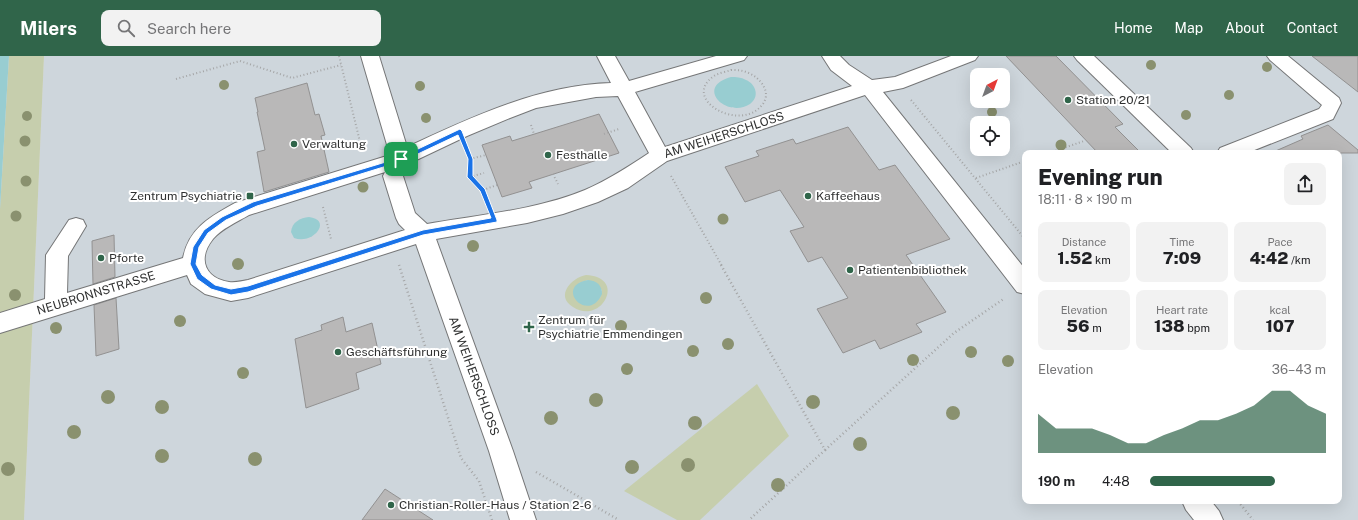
<!DOCTYPE html>
<meta charset="utf-8">
<style>
:root{--surface:#fff;--page:#f2f2f2;--text:#202124;--muted:#757577;--accent:#30654a}
body{margin:0;font-family:"Public Sans",sans-serif;background:var(--page);color:var(--text);height:100vh;display:flex;flex-direction:column;font-size:15px;white-space:nowrap}
*{box-sizing:border-box;margin:0}
p{font-size:13px;color:var(--muted)}
.icon{flex:none;width:22px;height:22px;fill:none;stroke:currentColor;stroke-width:2;stroke-linecap:round;stroke-linejoin:round}
.map{position:relative;flex:1;overflow:hidden}
.side{position:absolute;left:1022px;top:94px;width:320px;height:354px;display:flex;flex-direction:column;background:var(--surface);border-radius:8px;box-shadow:0 4px 16px #0002}
.side>*{flex:none}
.needle{width:26px;rotate:41deg}
.tools{position:absolute;left:970px;top:12px;display:grid;gap:8px}
.tools a{display:grid;place-items:center;width:40px;height:40px;border-radius:8px;background:var(--surface);box-shadow:0 4px 16px #0002;font-size:20px}
.pin{position:absolute;display:grid;place-items:center;width:34px;height:34px;color:#fff;margin:-17px;border-radius:8px;box-shadow:0 2px 6px #0006}
.round{display:grid;place-items:center;flex:none;width:42px;height:42px;border-radius:8px;background:var(--page)}
.head{display:flex;align-items:center;justify-content:space-between;height:68px;padding:0 16px}
h1{font-size:22px;font-weight:800;line-height:30px}
.figures{display:grid;grid-template-columns:repeat(3,1fr);gap:6px;height:68px;padding:4px 16px}
.figures div{display:grid;align-content:center;border-radius:8px;background:var(--page);text-align:center}
.figures b{font-size:17px;font-weight:800}
.figures small{font-size:11px;font-weight:400}
.figures p{font-size:11px}
.chart{height:112px;padding:8px 16px}
.chart p{display:flex;justify-content:space-between}
.chart svg{width:100%;height:72px;margin-top:4px;fill:var(--accent);opacity:.7}
ul{padding:0 16px;list-style:none;font-size:13px}
li{display:grid;grid-template-columns:64px 48px 1fr;align-items:center;height:30px}
li i{height:10px;border-radius:5px;background:var(--accent)}
header{display:flex;align-items:center;gap:24px;box-sizing:border-box;height:56px;padding:0 20px;background:var(--accent);color:#fff}
header strong{font-size:19px}
nav{display:flex;gap:22px;margin-inline-start:auto;font-size:14px}
.search{width:280px;height:36px;background:var(--page);display:flex;align-items:center;gap:10px;box-sizing:border-box;padding:0 14px;border-radius:8px;color:var(--muted);font-size:15px}
.map>svg:first-child{display:block}
.built{fill:#ced6dc;fill-rule:evenodd}
.green{fill:#c6cead;fill-rule:evenodd}
.water{fill:#98cdd1}
.building{fill:#b9b8b8;stroke:#929191}
.lines{fill:none;stroke-linecap:round;stroke-linejoin:round}
.minor-casing{stroke:#757677;stroke-width:2}
.path-far1{stroke:#a5a6a7;stroke-width:2;stroke-dasharray:1 2.5;stroke-linecap:butt}
.path{stroke:#a5a6a7;stroke-width:2.5;stroke-dasharray:1 3;stroke-linecap:butt}
.minor{fill:#fff;fill-rule:evenodd}
.tree{fill:#8a916f}
.route{fill:#1a73e8;stroke:#fff;fill-rule:evenodd}
.poi-dot{fill:#30654a;stroke:#fff;stroke-width:1.5}
.labels{text-anchor:middle;dominant-baseline:central;stroke-width:4;stroke-linejoin:round;paint-order:stroke}
.poi-label{font-size:12px;fill:#2f3030;stroke:#fff;text-anchor:start}
.street-label{font-size:12px;fill:#2f3030;stroke:#fff}
</style>
<header>
<strong>Milers</strong>
<div class="search"><svg class="icon" aria-label="search" viewBox="0 0 24 24"><circle cx="10" cy="10" r="6"/><path d="M15 15l6 6"/></svg>Search here</div>
<nav><a>Home</a><a>Map</a><a>About</a><a>Contact</a></nav>
</header>
<div class="map">
<svg width="1358" height="464" viewBox="0 0 1358 464">
<rect width="100%" height="100%" fill="#dedfe0"/>
<path class="built" d="M44,0H1358V464H24ZM977,19H1003V45H977ZM977,67H1003V93H977ZM1025,97H1339V445H1025Z"/>
<g class="green">
<path d="M9,0H44L24,464H0V153Z"/>
<path d="M586,219C628,221 601,270 573,251C555,240 571,222 586,219ZM588,224L602,234L600,242L579,227Z"/>
<path d="M757,328L789,380L700,464H677L624,435Z"/>
</g>
<g class="water">
<path d="M0,0H9L0,153Z"/>
<path d="M731,21C736,21 741,21 746,24C756,28 760,41 750,48C727,63 694,31 731,21Z"/>
<path d="M309,161C333,164 313,189 294,182L291,176C292,166 300,162 309,161Z"/>
<path d="M588,224C597,225 602,229 602,238C588,269 553,230 588,224Z"/>
</g>
<g class="building">
<path d="M1006,0H1056L1123,68L1115,71L1141,97H1098Z"/>
<path d="M1312,0H1358V36Z"/>
<path d="M307,27L315,59L319,58L325,79L321,80L329,116L264,136L257,96L265,94L257,56H258L255,42Z"/>
<path d="M599,58L619,97L529,126L532,132L502,141L482,89L510,80L512,85Z"/>
<path d="M1328,69L1358,94V97H1271L1303,83L1301,80Z"/>
<path d="M848,71L879,114L895,109L950,183L906,199L946,256L916,268L922,276L880,293L875,284L843,297L817,253L848,242L822,201L808,206L790,175L804,171L780,134L745,146L725,111L759,100L756,95L793,83L796,88Z"/>
<path d="M114,179L115,221L93,228L92,185Z"/>
<path d="M116,242L119,293L96,300L94,249Z"/>
<path d="M343,261L346,276L372,267L381,308L356,317L359,333L306,352L295,283L322,274L321,269Z"/>
<path d="M385,433L433,464H362Z"/>
</g>
<g class="lines">
<defs>
<g id="minor">
<path d="M361,0H379L407,91C472,61 539,29 611,27L597,0H615L629,25L716,0H747L744,4L635,36L665,91L852,30L831,14L822,0H840L849,9L872,24L895,21L951,0H978L975,4L903,32L883,36L1025,213V238L1017,236L865,39L667,105L628,132L598,146L563,158L527,167L436,183L513,395L536,464H510L489,395L416,188L248,242L231,245L205,238L191,228L187,219L0,277V257L45,243L46,199L69,164L76,162L83,164L86,170L68,200L67,237L183,202C189,172 210,161 235,147L390,99ZM618,40L649,97C628,111 608,124 585,134C537,154 478,159 427,168L415,157L403,120L408,108L467,80L510,62L536,52L596,41ZM385,116L383,120L396,162L399,168L405,174L248,224C242,225 235,227 229,226C205,222 197,203 213,183C221,173 237,166 249,159Z"/>
<path d="M1074,0H1094L1191,92L1194,97H1172L1077,4Z"/>
<path d="M1267,0H1288L1339,42L1341,47L1333,63L1247,97H1217L1220,92L1319,53L1322,49L1270,4Z"/>
<path d="M1182,445H1211L1219,455L1223,464H1194L1186,454Z"/>
</g>
</defs>
<use href="#minor" class="minor-casing"/>
<g class="path-far1">
<path d="M339,0L362,94"/>
<path d="M731,14C736,14 741,14 746,16C759,20 773,36 762,49C740,77 680,43 714,20C718,17 726,16 731,14Z"/>
<path d="M176,23L240,5L292,22L341,9"/>
<path d="M911,44L1025,183"/>
<path d="M531,69L534,78"/>
<path d="M604,78L619,73"/>
<path d="M467,94L470,103V121L483,134L487,144"/>
<path d="M1049,97L1084,85"/>
<path d="M470,103L486,99"/>
<path d="M553,118L558,128"/>
<path d="M671,120L722,210"/>
<path d="M470,121L484,117"/>
<path d="M976,122L1025,105"/>
<path d="M483,134L497,129"/>
<path d="M323,151L331,183"/>
</g>
<g class="path">
<path d="M399,209L461,402L479,425L492,464"/>
<path d="M721,209L825,394L749,464"/>
<path d="M825,394L954,277L1005,242"/>
<path d="M536,416L619,464"/>
<path d="M1238,445L1253,464"/>
</g>
<use href="#minor" class="minor"/>
</g>
<g class="tree">
<circle cx="1151" cy="9" r="5"/>
<circle cx="1267" cy="11" r="5"/>
<circle cx="224" cy="29" r="5"/>
<circle cx="420" cy="30" r="5"/>
<circle cx="1229" cy="39" r="5"/>
<circle cx="992" cy="56" r="5"/>
<circle cx="1186" cy="59" r="5"/>
<circle cx="27" cy="60" r="5"/>
<circle cx="426" cy="62" r="5"/>
<circle cx="25" cy="85" r="5.5"/>
<circle cx="1061" cy="89" r="5.5"/>
<circle cx="26" cy="125" r="5.5"/>
<circle cx="363" cy="131" r="5.5"/>
<circle cx="16" cy="160" r="5.5"/>
<circle cx="723" cy="163" r="5.5"/>
<circle cx="473" cy="190" r="6"/>
<circle cx="238" cy="208" r="6"/>
<circle cx="15" cy="239" r="6"/>
<circle cx="706" cy="242" r="6"/>
<circle cx="180" cy="265" r="6"/>
<circle cx="621" cy="270" r="6"/>
<circle cx="56" cy="272" r="6"/>
<circle cx="728" cy="288" r="6"/>
<circle cx="693" cy="295" r="6"/>
<circle cx="971" cy="296" r="6"/>
<circle cx="913" cy="304" r="6"/>
<circle cx="1008" cy="305" r="6"/>
<circle cx="627" cy="313" r="6"/>
<circle cx="243" cy="317" r="6"/>
<circle cx="108" cy="341" r="7"/>
<circle cx="596" cy="344" r="7"/>
<circle cx="813" cy="346" r="7"/>
<circle cx="162" cy="351" r="7"/>
<circle cx="953" cy="357" r="7"/>
<circle cx="551" cy="362" r="7"/>
<circle cx="695" cy="367" r="7"/>
<circle cx="74" cy="376" r="7"/>
<circle cx="860" cy="388" r="7"/>
<circle cx="162" cy="400" r="7"/>
<circle cx="255" cy="403" r="7"/>
<circle cx="688" cy="409" r="7"/>
<circle cx="632" cy="411" r="7"/>
<circle cx="8" cy="413" r="7"/>
<circle cx="778" cy="429" r="7"/>
</g>
<path class="route" d="M460,73L462,75L473,103V120L485,133L497,164V166L423,179L248,236L231,239L211,233L197,223L190,208L193,191L204,174L222,161L253,146L399,102ZM458,79L468,103L467,121L480,135L491,162L423,174L248,230L231,233L215,229L202,219L196,208L199,191L208,177L226,164L257,150L403,105Z"/>
<g class="poi-dot">
<circle cx="1068" cy="44" r="4"/>
<circle cx="294" cy="88" r="4"/>
<circle cx="548" cy="99" r="4"/>
<rect x="246" y="136" width="8" height="8" rx="2"/>
<circle cx="808" cy="140" r="4"/>
<circle cx="101" cy="202" r="4"/>
<circle cx="850" cy="214" r="4"/>
<path d="M527 265h4v4h4v4h-4v4h-4v-4h-4v-4h4z"/>
<circle cx="338" cy="296" r="4"/>
<circle cx="391" cy="449" r="4"/>
</g>
<g class="labels">
<g class="poi-label">
<text x="1076" y="44">Station 20/21</text>
<text x="302" y="88">Verwaltung</text>
<text x="556" y="99">Festhalle</text>
<text x="242" y="140" text-anchor="end">Zentrum Psychiatrie</text>
<text x="816" y="140">Kaffeehaus</text>
<text x="109" y="202">Pforte</text>
<text x="858" y="214">Patientenbibliothek</text>
<text x="538" y="264">Zentrum für<tspan x="538" dy="14">Psychiatrie Emmendingen</tspan></text>
<text x="346" y="296">Geschäftsführung</text>
<text x="399" y="449">Christian-Roller-Haus / Station 2-6</text>
</g>
<g class="street-label">
<text transform="translate(724 79) rotate(-18)">AM WEIHERSCHLOSS</text>
<text transform="translate(96 237) rotate(-17)">NEUBRONNSTRASSE</text>
<text transform="translate(474 320) rotate(70)">AM WEIHERSCHLOSS</text>
</g>
</g>
</svg>
<div class="tools">
<a><svg class="needle" viewBox="-14 -14 28 28"><path d="M0-13l5 13h-10z" fill="#e53935"/><path d="M0 13l5-13h-10z" fill="#757577"/></svg></a>
<a><svg class="icon" aria-label="locate" viewBox="0 0 24 24"><circle cx="12" cy="12" r="6"/><path d="M12 2v4M12 18v4M2 12h4M18 12h4"/></svg></a>
</div>
<div class="pin" style="left:401px;top:103px;background:#1e9e55"><svg class="icon" aria-label="arrive" viewBox="0 0 24 24"><path d="M6 21V4h12l-3 4 3 4H6"/></svg></div>
<section class="side">
<div class="head"><div><h1>Evening run</h1><p>18:11 · 8 × 190 m</p></div><a class="round"><svg class="icon" aria-label="share" viewBox="0 0 24 24"><path d="M12 15V3M7 8l5-5 5 5M5 13v7h14v-7"/></svg></a></div>
<div class="figures">
<div><p>Distance</p><b>1.52<small> km</small></b></div>
<div><p>Time</p><b>7:09</b></div>
<div><p>Pace</p><b>4:42<small> /km</small></b></div>
</div>
<div class="figures">
<div><p>Elevation</p><b>56<small> m</small></b></div>
<div><p>Heart rate</p><b>138<small> bpm</small></b></div>
<div><p>kcal</p><b>107</b></div>
</div>
<div class="chart"><p><span>Elevation</span>36–43 m</p>
<svg viewBox="0 0 160 44" preserveAspectRatio="none"><path d="M0 44V20L10 29L20 29L30 29L40 33L50 38L60 38L70 33L80 29L90 24L100 24L110 20L120 15L130 6L140 6L150 15L160 20V44z"/></svg>
</div>
<ul>
<li><b>190 m</b>4:48<i style="width:71%"></i></li>
</ul>
</section>
</div>
